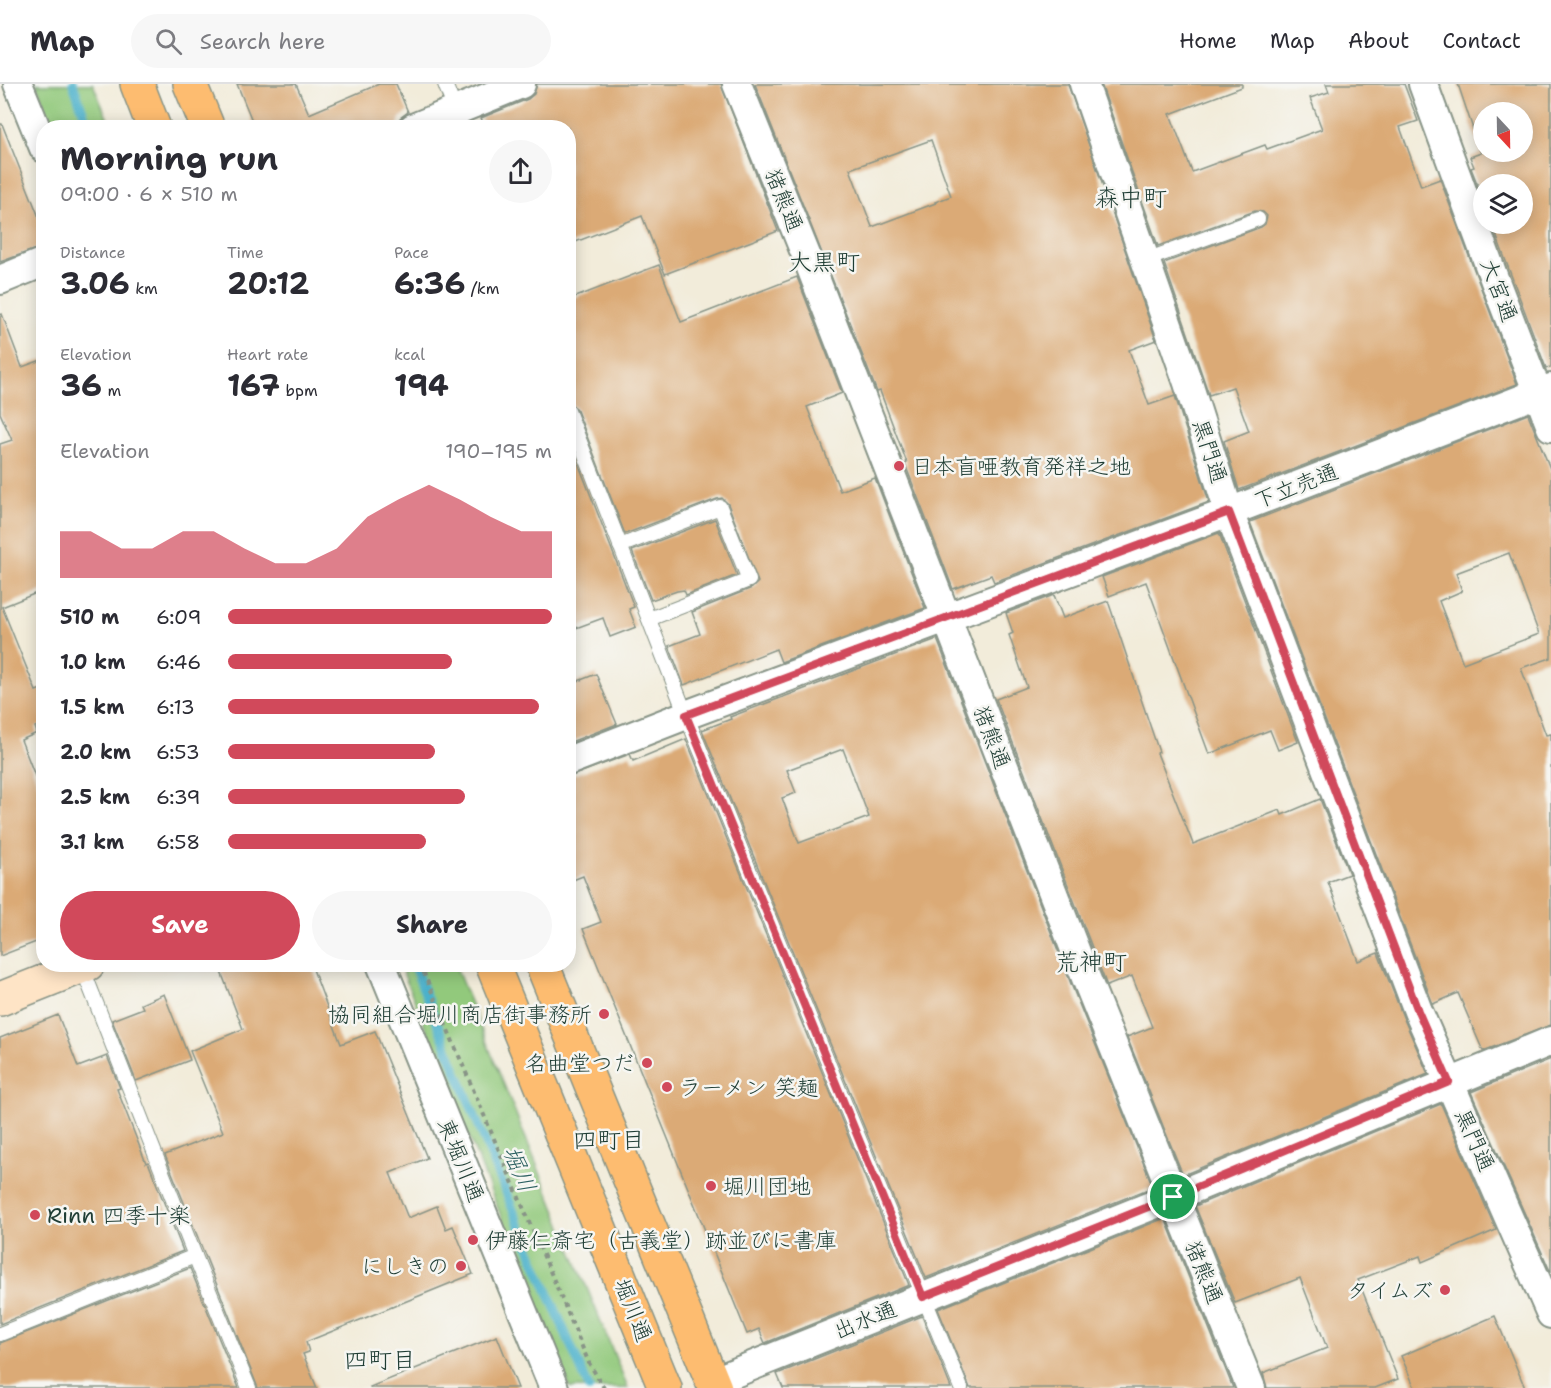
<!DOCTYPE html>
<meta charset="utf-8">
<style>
:root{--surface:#fff;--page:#f7f7f7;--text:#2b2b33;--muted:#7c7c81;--line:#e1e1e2;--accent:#d1495b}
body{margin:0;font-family:"Shantell Sans","Klee One",sans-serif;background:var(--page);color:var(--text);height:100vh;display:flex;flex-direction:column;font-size:22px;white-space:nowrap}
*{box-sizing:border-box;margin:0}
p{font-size:20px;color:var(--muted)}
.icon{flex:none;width:33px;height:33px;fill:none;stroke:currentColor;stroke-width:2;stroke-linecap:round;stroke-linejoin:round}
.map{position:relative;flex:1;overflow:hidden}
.sheet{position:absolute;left:36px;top:36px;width:540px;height:852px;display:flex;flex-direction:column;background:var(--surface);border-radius:24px;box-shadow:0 3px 15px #0003}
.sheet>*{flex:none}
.needle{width:39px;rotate:158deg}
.buttons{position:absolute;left:1473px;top:18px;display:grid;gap:12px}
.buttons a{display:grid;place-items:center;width:60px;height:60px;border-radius:50%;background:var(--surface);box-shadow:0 3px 15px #0003;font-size:30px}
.pin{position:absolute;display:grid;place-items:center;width:51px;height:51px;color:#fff;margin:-26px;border:3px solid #fff;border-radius:50%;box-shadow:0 2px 6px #0007}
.round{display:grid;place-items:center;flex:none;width:63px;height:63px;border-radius:32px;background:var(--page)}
.summary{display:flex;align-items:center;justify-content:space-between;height:102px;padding:0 24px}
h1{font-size:33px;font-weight:700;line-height:45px}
.metrics{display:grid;grid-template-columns:repeat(3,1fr);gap:9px;height:102px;padding:6px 24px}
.metrics div{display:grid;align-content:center}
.metrics b{font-size:30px;font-weight:700}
.metrics small{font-size:16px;font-weight:400}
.metrics p{font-size:16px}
.chart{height:168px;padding:12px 24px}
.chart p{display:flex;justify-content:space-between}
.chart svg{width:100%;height:108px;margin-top:6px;fill:var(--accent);opacity:.7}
.cta{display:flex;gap:12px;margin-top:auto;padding:12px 24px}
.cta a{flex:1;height:69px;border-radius:36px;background:var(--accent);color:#fff;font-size:24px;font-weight:700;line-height:69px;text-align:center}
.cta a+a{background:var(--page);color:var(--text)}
ul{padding:0 24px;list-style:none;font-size:20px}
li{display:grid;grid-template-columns:96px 72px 1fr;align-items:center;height:45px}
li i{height:15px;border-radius:8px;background:var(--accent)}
header{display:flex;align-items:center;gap:36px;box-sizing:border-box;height:84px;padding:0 30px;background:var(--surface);border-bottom:2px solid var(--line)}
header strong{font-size:28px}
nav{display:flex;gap:33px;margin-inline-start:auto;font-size:21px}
.search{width:420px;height:54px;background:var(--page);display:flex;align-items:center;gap:15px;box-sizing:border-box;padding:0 21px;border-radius:33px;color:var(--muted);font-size:22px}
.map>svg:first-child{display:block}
.green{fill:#92c97c;stroke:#588358;stroke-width:1.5}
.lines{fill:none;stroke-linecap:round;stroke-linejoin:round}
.stream{stroke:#4cb1cb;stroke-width:9}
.building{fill:#dbaa76;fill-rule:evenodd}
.lane-casing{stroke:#889487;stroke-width:16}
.street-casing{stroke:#889487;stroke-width:32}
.secondary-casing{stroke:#889487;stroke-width:36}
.primary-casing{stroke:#889487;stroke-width:36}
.path{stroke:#889487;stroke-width:4;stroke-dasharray:4.5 4.5;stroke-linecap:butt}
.lane{stroke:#fff;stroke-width:14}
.street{stroke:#fff;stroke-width:28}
.secondary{stroke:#fee4c6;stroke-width:33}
.primary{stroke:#fdbc70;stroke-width:33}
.route-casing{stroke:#fff;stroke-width:12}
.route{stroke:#d1495b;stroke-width:8}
.poi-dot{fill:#d1495b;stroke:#f6f6f2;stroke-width:2}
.labels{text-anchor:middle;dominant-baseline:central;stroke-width:5;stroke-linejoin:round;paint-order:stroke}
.street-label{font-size:22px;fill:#1f3d34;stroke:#f6f6f2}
.poi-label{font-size:22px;fill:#1f3d34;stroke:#f6f6f2;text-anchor:start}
.neighbourhood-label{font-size:24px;fill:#1f3d34;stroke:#f6f6f2}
.water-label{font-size:24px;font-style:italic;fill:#2c6061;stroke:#f6f6f2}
</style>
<header>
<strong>Map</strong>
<div class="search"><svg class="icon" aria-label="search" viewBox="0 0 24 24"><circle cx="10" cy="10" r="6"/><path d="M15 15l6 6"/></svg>Search here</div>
<nav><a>Home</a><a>Map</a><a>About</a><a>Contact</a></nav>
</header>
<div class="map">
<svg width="1551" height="1304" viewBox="0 0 1551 1304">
<rect width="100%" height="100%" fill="#f6f6f2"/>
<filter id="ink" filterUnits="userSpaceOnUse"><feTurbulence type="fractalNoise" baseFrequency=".0167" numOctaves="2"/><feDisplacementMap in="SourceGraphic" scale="12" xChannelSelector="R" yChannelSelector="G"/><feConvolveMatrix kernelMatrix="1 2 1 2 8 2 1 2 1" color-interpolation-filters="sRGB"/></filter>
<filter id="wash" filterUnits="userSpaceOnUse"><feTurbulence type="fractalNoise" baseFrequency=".008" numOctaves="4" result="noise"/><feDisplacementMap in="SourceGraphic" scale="24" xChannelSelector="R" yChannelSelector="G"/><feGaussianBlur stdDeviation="1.35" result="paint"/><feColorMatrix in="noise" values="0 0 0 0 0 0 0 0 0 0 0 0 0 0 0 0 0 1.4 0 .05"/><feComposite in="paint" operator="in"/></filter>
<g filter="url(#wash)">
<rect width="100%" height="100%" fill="#f2ecda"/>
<g class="green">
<path d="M36,0H93L111,43H53Z"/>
<path d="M400,881H455L628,1304H570Z"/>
</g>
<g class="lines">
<g class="stream">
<path d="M73,0L89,44"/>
<path d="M413,880L518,1138L589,1304"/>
</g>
</g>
<g id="blocks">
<g class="building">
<path d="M237,0H296L309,30L379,0H396L408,28L400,34L397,44H255Z"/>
<path d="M537,0H721L778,147L665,190L642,132L568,161V44H485L481,34L528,15L534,10Z"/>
<path d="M755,0H1068L1156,256L1129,266L1149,321L1175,312L1209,418L994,498L991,491L953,505L905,380L907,379L880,307L877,308ZM931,56L951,112L935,118L936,119L872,143L850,85Z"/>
<path d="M1101,0H1242V3L1170,30L1192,88L1265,61L1267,65L1322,45L1310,14L1329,8L1326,0H1404L1418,37L1400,43L1421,102L1440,95L1517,300L1239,406L1224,357L1249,347L1233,303L1209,311L1164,179L1261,143L1265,140L1267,132L1263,128L1255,127L1158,162Z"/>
<path d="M1458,0H1551V283L1546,284L1492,140H1522V100H1484V117L1471,84L1474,83L1470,73L1481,69ZM1484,28H1522V68H1484Z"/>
<path d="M0,40H2L44,146V162L0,178Z"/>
<path d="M659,181L681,238L797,193L842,309L807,323L840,407L875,394L925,524L781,578L776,565L684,601L669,562L700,550L692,528L752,504L758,498L728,420L722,414L717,415L625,450L576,324L568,318V216Z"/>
<path d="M2,230L22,283L44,275V506L2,523L36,607L44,604V640L35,643L37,649L21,656L44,715V855L0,872V360L12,356L0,329V231Z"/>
<path d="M1528,330L1551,387V574L1521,584L1546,651L1551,650V941L1483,967L1458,909L1433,920L1250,438ZM1509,469L1539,550L1463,579L1439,517L1462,507L1456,489Z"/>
<path d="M568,353L634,523L629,525L636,543L610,553L603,534L568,547Z"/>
<path d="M715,435L737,491L686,511L684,506L677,507L651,516L632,467Z"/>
<path d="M1219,449L1298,658L1278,666L1270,646L1209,670L1146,498L1109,512L1102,493Z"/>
<path d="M1054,511L1063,534L1108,517L1159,668L1157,669L1193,760L1280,726L1282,731L1320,715L1349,790L1328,798L1358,877L1378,869L1403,933L1428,990L1183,1091L1127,953L1152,943L1132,892L1107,902L996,615L1027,603L1009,551L1013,549L1006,529Z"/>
<path d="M937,555L1071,900L1153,1103L926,1194L702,646L731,635L730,633ZM843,665L869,733L799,759L782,714L796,709L787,686Z"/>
<path d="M596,590L617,640L568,659V601Z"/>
<path d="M686,655L909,1201L765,1259L759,1245L747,1250L583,845L601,838L583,792L568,798V693L630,670L633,677Z"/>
<path d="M218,880H311L341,960L375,947L427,1074L390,1089L408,1134L437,1122L446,1145L453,1142L473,1190L306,1258L309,1268L303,1270L317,1304H258L165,1071L223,1048L190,967L243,945Z"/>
<path d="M164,910L190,976L136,997L112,936L143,924L141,920Z"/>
<path d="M58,931L78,983L107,972L120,1004L117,1005L146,1079L148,1078L183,1167L0,1240V954Z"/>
<path d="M1551,975V1189L1471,1008Z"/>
<path d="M1441,1020L1496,1146L1422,1178L1420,1172L1358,1196L1398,1295L1375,1304H1267L1263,1289L1327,1264L1300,1194L1235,1219L1195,1122Z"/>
<path d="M1165,1134L1233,1304H970L938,1225Z"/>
<path d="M190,1184L239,1304H0V1259Z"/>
<path d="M922,1232L951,1304H783L777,1290Z"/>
<path d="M1495,1232L1525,1304H1415L1401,1272Z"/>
<path d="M497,1252L518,1304H371L370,1303Z"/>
</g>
</g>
</g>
<g filter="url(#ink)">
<use href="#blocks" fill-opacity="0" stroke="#889487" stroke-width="1.5"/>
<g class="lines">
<defs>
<g id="lane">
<path d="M445,0L462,44"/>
<path d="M1146,176L1258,135"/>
<path d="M568,327L686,631L961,1304"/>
<path d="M620,462L720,423L749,496L649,535"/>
<path d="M82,883L195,1172L249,1304"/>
<path d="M0,1250L195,1172"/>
</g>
<g id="street">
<path d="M18,0L44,64"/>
<path d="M737,0L808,176L1086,894L1251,1304"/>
<path d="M1084,0L1188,299L1229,428L1418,927L1551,1230"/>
<path d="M1423,0L1495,197L1551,343"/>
<path d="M413,44L521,0"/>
<path d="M0,196L44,178"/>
<path d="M568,677L686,631L1229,428L1551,304"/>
<path d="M381,880L554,1304"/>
<path d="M712,1298L1173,1113L1551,957"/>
</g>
<path id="secondary" d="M0,915L88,880"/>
<g id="primary">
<path d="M137,0L154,44"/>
<path d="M190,0L208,44"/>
<path d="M492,880L665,1304"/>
<path d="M542,880L715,1304"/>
</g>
</defs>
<use href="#lane" class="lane-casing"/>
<use href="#street" class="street-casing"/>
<use href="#secondary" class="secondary-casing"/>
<use href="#primary" class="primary-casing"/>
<path class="path" d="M420,880L589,1279L604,1304"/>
<use href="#lane" class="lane"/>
<use href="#street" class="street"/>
<use href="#secondary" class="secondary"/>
<use href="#primary" class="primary"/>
</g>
</g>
<g class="lines" filter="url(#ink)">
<defs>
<path id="route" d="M1229,428L1418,927L1449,998L1173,1113L923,1213L686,631Z"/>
</defs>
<use href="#route" class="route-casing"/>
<use href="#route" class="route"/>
</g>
<g class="poi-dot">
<circle cx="899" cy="382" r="6"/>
<circle cx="604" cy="930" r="6"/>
<circle cx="647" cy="979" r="6"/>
<circle cx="667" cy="1003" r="6"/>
<circle cx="711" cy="1102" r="6"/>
<circle cx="35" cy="1131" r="6"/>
<circle cx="473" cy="1156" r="6"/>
<circle cx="461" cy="1182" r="6"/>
<circle cx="1445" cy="1206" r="6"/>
</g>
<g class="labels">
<g class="street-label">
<text transform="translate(784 116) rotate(68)">猪熊通</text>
<text transform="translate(1499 206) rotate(69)">大宮通</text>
<text transform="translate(1210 367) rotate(72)">黒門通</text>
<text transform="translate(1296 402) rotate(-21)">下立売通</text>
<text transform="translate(992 653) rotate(69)">猪熊通</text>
<text transform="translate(1475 1056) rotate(66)">黒門通</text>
<text transform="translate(461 1076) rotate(68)">東堀川通</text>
<text transform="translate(1204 1188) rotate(68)">猪熊通</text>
<text transform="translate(633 1226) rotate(68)">堀川通</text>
<text transform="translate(865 1236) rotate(-22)">出水通</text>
</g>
<g class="poi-label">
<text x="911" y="382">日本盲唖教育発祥之地</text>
<text x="592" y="930" text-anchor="end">協同組合堀川商店街事務所</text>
<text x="635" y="979" text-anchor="end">名曲堂つだ</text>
<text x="679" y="1003">ラーメン 笑麺</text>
<text x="723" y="1102">堀川団地</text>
<text x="47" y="1131">Rinn 四季十楽</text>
<text x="485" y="1156">伊藤仁斎宅（古義堂）跡並びに書庫</text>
<text x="449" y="1182" text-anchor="end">にしきの</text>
<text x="1433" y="1206" text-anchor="end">タイムズ</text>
</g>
<g class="neighbourhood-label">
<text x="1131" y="114">森中町</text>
<text x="824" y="178">大黒町</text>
<text x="1091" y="878">荒神町</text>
<text x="609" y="1056">四町目</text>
<text x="380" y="1276">四町目</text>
</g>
<g class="water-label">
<text transform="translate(519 1085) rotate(67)">堀川</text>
</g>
</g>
</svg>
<div class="buttons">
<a><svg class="needle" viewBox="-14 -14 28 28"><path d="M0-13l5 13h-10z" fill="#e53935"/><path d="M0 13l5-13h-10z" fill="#7c7c81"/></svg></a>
<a><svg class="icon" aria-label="layers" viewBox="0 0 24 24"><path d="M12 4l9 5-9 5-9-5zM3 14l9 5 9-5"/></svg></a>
</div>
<div class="pin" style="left:1173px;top:1113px;background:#1e9e55"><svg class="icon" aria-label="arrive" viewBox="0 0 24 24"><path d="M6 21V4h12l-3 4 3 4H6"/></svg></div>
<section class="sheet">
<div class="summary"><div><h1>Morning run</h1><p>09:00 · 6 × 510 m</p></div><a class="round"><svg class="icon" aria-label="share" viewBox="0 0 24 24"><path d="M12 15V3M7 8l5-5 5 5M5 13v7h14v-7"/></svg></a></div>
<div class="metrics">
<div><p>Distance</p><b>3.06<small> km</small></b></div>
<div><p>Time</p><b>20:12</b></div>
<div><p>Pace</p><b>6:36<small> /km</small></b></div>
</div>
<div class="metrics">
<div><p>Elevation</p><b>36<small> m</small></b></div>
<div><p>Heart rate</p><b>167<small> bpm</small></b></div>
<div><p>kcal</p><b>194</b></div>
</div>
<div class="chart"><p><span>Elevation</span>190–195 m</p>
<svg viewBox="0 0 160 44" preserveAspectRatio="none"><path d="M0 44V25L10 25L20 32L30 32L40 25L50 25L60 32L70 38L80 38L90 32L100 19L110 12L120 6L130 12L140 19L150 25L160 25V44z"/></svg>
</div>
<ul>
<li><b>510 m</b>6:09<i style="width:100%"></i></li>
<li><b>1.0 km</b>6:46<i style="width:69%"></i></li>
<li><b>1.5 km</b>6:13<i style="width:96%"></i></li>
<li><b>2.0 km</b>6:53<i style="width:64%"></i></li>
<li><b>2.5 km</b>6:39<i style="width:73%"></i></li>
<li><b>3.1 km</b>6:58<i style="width:61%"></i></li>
</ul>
<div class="cta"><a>Save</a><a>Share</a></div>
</section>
</div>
